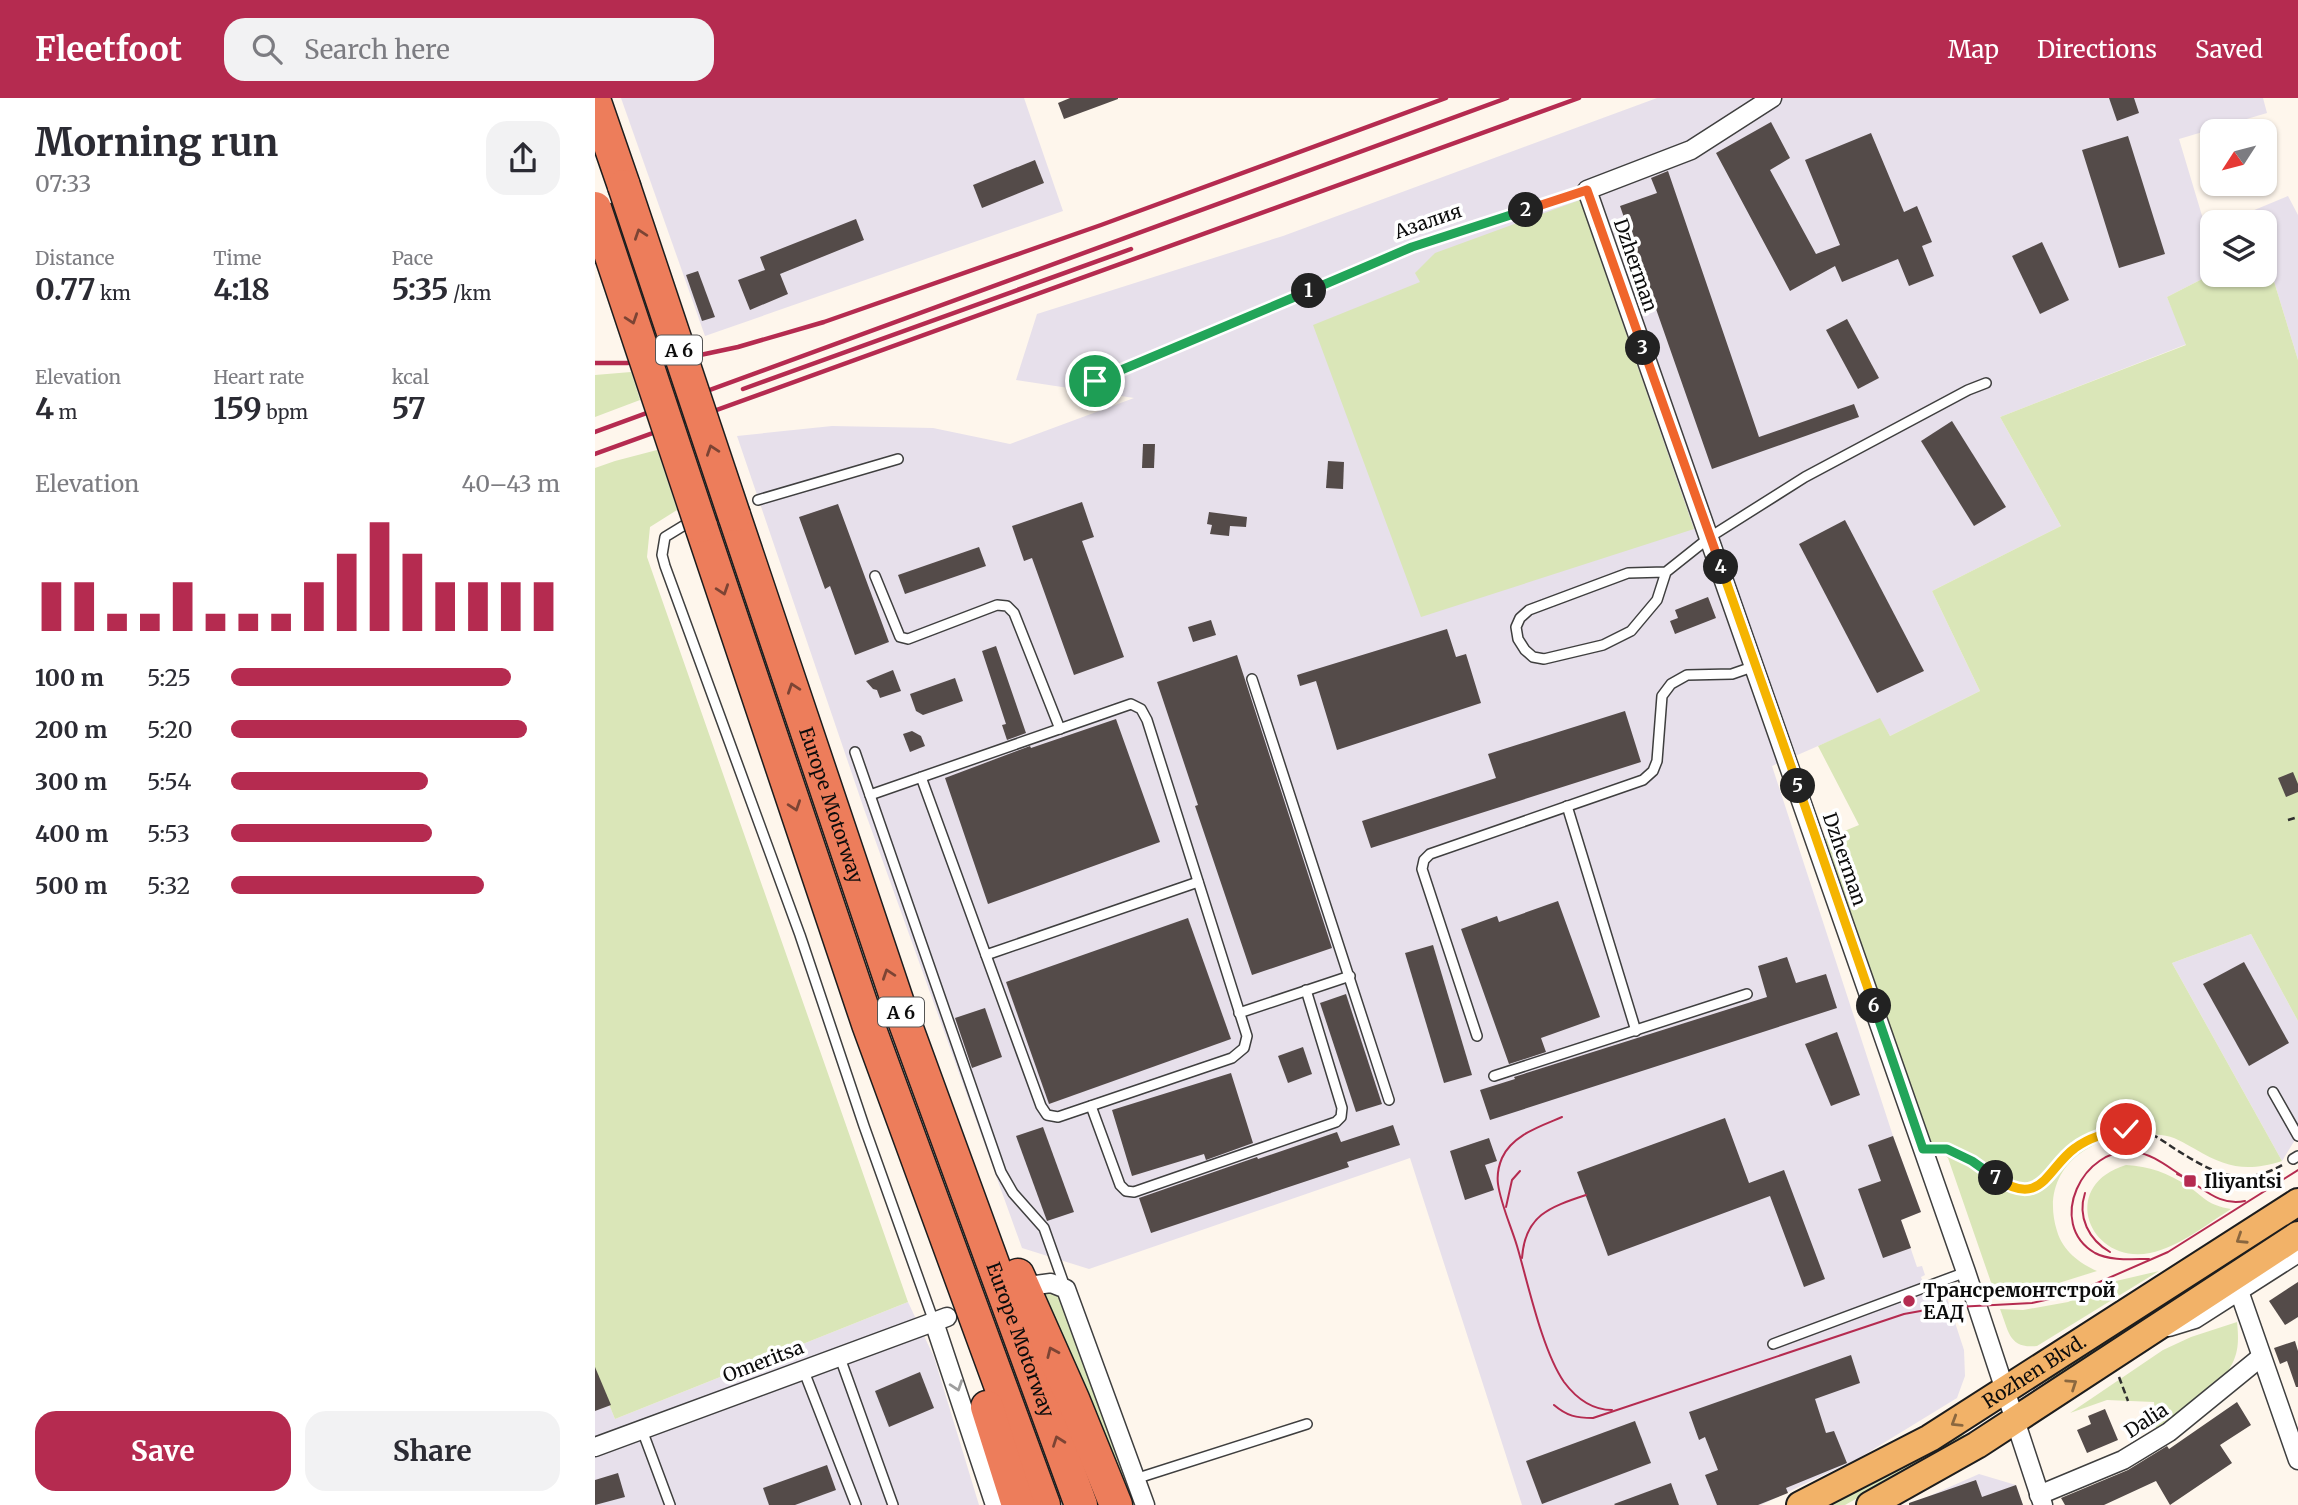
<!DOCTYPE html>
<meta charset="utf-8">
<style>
:root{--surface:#fff;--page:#f2f2f3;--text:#2b2b33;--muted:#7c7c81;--accent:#b52b50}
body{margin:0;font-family:Merriweather,serif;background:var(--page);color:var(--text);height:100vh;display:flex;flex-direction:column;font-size:26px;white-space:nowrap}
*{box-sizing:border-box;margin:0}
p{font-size:23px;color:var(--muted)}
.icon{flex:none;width:38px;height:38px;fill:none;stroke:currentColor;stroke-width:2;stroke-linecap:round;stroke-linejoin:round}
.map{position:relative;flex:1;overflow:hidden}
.sheet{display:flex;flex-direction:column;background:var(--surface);width:595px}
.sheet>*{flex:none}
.needle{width:46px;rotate:234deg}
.controls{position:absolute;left:1605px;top:21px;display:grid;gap:14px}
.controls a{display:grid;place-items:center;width:77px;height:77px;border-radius:14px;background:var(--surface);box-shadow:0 2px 5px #0004;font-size:35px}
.pin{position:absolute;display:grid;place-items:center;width:60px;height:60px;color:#fff;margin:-30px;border:4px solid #fff;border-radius:50%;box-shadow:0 2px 7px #0007}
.km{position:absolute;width:35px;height:35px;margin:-18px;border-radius:50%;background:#222;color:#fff;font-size:19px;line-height:35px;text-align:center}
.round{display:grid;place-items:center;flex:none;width:74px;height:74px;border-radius:21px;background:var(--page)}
.headline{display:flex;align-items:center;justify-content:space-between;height:119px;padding:0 35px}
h1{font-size:38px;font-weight:700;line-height:52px}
.stats{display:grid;grid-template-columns:repeat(3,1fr);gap:10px;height:119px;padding:7px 35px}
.stats div{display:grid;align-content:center}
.stats b{font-size:30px;font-weight:700}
.stats small{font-size:19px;font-weight:400}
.stats p{font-size:19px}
.chart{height:196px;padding:14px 35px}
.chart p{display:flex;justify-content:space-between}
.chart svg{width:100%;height:126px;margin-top:7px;stroke:var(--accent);stroke-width:6}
.cta{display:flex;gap:14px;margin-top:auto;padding:14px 35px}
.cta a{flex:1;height:80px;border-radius:21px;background:var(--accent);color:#fff;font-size:28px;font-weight:700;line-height:80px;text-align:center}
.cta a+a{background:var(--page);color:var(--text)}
ul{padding:0 35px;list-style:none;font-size:23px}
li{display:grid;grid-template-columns:112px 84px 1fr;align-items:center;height:52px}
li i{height:18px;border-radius:9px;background:var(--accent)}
header{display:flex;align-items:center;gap:42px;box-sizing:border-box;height:98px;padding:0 35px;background:var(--accent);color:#fff}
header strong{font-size:33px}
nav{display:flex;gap:38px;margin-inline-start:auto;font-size:24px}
.search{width:490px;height:63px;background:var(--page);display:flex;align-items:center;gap:18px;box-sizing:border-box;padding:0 24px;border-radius:21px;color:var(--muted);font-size:26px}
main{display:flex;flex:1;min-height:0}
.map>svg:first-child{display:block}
.industrial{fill:#e7e0eb}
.green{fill:#dae6b8}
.building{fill:#544b49}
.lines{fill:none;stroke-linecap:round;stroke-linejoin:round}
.lane-casing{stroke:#3f3f3f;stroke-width:12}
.street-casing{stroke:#3f3f3f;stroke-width:21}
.primary-casing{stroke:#1d1d1d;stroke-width:30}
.highway-casing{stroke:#1d1d1d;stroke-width:35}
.path{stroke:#2e2e2e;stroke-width:2.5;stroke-dasharray:7 3.5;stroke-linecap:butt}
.lane{stroke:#fff;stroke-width:9}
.street{stroke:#fff;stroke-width:18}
.primary{stroke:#f2b268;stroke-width:26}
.highway{stroke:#ed7d5b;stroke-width:32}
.tram{stroke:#b52b50;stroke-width:2}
.rail{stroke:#b52b50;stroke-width:4.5}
.highway-bridge-casing{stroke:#1d1d1d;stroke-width:35;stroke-linecap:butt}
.highway-bridge{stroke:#ed7d5b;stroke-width:32}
.oneway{stroke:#7c4434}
.oneway2{stroke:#8a673f}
.oneway3{stroke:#9e9e9e}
.split-1-casing{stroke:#fff;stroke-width:14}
.split-2-casing{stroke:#fff;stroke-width:14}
.split-3-casing{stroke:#fff;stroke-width:14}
.split-4-casing{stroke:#fff;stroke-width:14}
.split-5-casing{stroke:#fff;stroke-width:14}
.split-6-casing{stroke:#fff;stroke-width:14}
.split-7-casing{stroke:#fff;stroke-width:14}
.split-8-casing{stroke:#fff;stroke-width:14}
.split-1{stroke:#22a559;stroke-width:9}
.split-2{stroke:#22a559;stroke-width:9}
.split-3{stroke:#f0652b;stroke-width:9}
.split-4{stroke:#f0652b;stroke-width:9}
.split-5{stroke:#f5b400;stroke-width:9}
.split-6{stroke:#f5b400;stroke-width:9}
.split-7{stroke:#22a559;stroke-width:9}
.split-8{stroke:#f5b400;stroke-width:9}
.poi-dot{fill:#b52b50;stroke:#fff;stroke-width:2.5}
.labels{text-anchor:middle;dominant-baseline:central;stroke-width:7;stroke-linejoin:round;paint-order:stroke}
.shield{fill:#fff;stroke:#555;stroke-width:2}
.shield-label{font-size:18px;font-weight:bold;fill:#0c0c0c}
.street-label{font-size:19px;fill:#0c0c0c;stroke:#fff}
.poi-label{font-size:19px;font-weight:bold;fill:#0c0c0c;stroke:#fff;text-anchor:start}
</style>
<header>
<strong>Fleetfoot</strong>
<div class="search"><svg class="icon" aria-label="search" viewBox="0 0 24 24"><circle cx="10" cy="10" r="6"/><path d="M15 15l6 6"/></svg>Search here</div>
<nav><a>Map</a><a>Directions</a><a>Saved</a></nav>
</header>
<main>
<section class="sheet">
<div class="headline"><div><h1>Morning run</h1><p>07:33</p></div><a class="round"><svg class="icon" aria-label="share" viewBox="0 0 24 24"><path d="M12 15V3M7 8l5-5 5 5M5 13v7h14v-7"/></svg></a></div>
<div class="stats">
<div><p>Distance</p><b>0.77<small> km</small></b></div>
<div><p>Time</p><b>4:18</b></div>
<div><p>Pace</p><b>5:35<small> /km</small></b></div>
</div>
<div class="stats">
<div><p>Elevation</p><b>4<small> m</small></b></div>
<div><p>Heart rate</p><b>159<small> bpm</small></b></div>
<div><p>kcal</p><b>57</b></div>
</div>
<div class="chart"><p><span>Elevation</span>40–43 m</p>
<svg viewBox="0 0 160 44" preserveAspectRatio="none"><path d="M5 44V27M15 44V27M25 44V38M35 44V38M45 44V27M55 44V38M65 44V38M75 44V38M85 44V27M95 44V17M105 44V6M115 44V17M125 44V27M135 44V27M145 44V27M155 44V27"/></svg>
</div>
<ul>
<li><b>100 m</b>5:25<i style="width:85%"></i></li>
<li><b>200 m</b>5:20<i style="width:90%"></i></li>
<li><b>300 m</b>5:54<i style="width:60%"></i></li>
<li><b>400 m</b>5:53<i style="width:61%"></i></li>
<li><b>500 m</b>5:32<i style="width:77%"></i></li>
</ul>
<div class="cta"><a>Save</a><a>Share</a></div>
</section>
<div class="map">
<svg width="1703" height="1407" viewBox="0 0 1703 1407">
<rect width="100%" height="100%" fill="#fef6ec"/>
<g class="industrial">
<path d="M26,0H429L468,113L110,238Z"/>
<path d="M1062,0H1668L1672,15L1584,41L1617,151V176L1572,199L1592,246L1405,319L1466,428L1337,493L1385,593L1295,638L1285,621L1177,668L1298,1038L1326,1114L1306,1122L1322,1169L1327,1168L1330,1177L1326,1179L1331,1193L1350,1194L1369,1252L1370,1278L1362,1300L1264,1360L1166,1407H927L815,1060L494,1171L427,1150L269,711L142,338L237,328L338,330L415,346L539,300L421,282L442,216L688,138Z"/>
<path d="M1693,98L1703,117V262L1670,154V124H1660L1657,113Z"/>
<path d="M1656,836L1703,923V1037L1687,1063L1577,865Z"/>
<path d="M313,1204L339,1259L384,1407H0V1272L20,1321Z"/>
<path d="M1384,1376L1421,1387L1428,1407H1314Z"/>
</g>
<g class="green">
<path d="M985,102L1099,431L826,519L718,227L825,184L820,175L840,155Z"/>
<path d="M1670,154L1703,262V923L1656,836L1577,865L1687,1063C1652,1074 1632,1070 1600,1051C1589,1045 1579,1038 1566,1037C1506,1029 1441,1065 1462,1133C1468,1153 1484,1165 1502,1173L1451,1189L1399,1193L1353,1060L1333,1041L1230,741L1264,727L1223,648L1285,620L1295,638L1385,593L1337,493L1466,428L1405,319L1591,247L1572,199L1617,176L1670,177Z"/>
<path d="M36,274L45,302L0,319V277Z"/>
<path d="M62,352L82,412L55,429L52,459L313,1204L20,1321L0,1272V370L20,363Z"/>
<path d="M1531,1067C1554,1068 1573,1075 1593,1088C1611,1101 1613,1107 1636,1111C1612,1126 1584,1149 1555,1155C1495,1167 1462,1088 1531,1067Z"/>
<path d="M1703,1115V1124L1454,1285L1450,1279Z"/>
<path d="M1564,1173L1442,1248C1414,1251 1414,1234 1405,1211L1428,1212L1473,1204L1521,1183Z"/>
<path d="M443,1192C457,1191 463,1197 472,1207L543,1407H531Z"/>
<path d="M1642,1224C1644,1243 1644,1257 1633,1273L1561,1332L1559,1304L1512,1302L1475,1315L1568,1252L1596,1239Z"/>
<path d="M1367,1334L1371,1340L1250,1407H1231Z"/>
</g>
<g class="building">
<path d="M475,0H523V1L469,21L463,5Z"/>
<path d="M1514,0H1539L1544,15L1522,23Z"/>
<path d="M1176,24L1195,60L1175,72L1221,156L1245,147L1210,62L1276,35L1309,114L1322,108L1337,144L1327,148L1339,178L1314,188L1303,161L1247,184L1240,168L1195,193L1121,55Z"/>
<path d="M1533,38L1570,156L1524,170L1487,52Z"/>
<path d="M440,62L449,85L387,110L378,87Z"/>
<path d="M1073,73L1164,339L1259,306L1264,319L1117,371L1025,108L1062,95L1056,80Z"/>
<path d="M261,121L269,142L185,176L193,196L155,212L143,182L170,172L165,159Z"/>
<path d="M1447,144L1474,202L1445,216L1417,158Z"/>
<path d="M103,173L120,219L107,223L91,177Z"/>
<path d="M1252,221L1284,280L1263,291L1231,232Z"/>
<path d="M1357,323L1411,409L1379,428L1326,343Z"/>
<path d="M548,346H560L559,370H547Z"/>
<path d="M733,363L749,364L748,391L731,390Z"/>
<path d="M487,404L499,439L487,443L529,559L479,577L437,460L429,463L417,428Z"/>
<path d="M243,406L294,544L260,557L235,488L230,491L204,419Z"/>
<path d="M614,414L652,419L651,429L635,428L634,438L615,436L617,427L612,426Z"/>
<path d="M1250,422L1329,573L1282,595L1204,446Z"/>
<path d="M384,449L391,468L310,496L303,477Z"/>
<path d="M1113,499L1121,520L1080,536L1075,523L1083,520L1080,512Z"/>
<path d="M616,522L621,537L598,544L593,529Z"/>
<path d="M852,531L861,559L871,556L886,605L742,652L721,583L705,588L702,577Z"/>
<path d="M401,548L431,635L412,642L407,627L411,626L387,553Z"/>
<path d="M642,557L737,850L657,877L600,708L603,707L562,584Z"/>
<path d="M298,572L306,593L285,600L282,592L278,591L271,583Z"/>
<path d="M360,580L368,603L328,617L321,613L315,596Z"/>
<path d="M1030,613L1046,664L776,750L767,723L901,680L893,656Z"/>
<path d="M521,621L565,744L393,806L350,680L435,648L436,650Z"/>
<path d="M317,633L326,638L330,648L315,654L308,636Z"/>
<path d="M1698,674L1703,686V694L1691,699L1683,680Z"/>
<path d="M963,803L1005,919L946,940L951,954L914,966L866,831L902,818L904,824Z"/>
<path d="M593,820L636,941L454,1006L411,884Z"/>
<path d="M838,847L877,977L849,985L810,855Z"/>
<path d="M1192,859L1201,885L1231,876L1242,910L895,1022L885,992L920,981L919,979L1172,899L1163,868Z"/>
<path d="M1649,864L1694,945L1654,968L1608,886Z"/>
<path d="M751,896L787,1006L761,1014L725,905Z"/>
<path d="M390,910L407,959L377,970L360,920Z"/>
<path d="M1242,934L1265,997L1236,1008L1210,946Z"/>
<path d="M708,949L717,976L693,985L683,958Z"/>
<path d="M636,975L658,1045L611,1062L609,1056L537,1078L517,1012Z"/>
<path d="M1130,1020L1154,1085L1189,1072L1230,1181L1209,1189L1175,1098L1013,1158L982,1074Z"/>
<path d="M798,1027L805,1047L752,1064L754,1069L556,1135L544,1100L662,1059L663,1061L742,1034L746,1044Z"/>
<path d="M448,1029L479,1114L452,1123L421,1038Z"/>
<path d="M1298,1038L1326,1114L1306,1122L1316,1150L1288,1160L1263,1091L1286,1083L1273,1047Z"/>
<path d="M894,1040L902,1063L890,1067L899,1092L870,1102L855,1053Z"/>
<path d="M1703,1184V1219L1690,1227L1674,1203Z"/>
<path d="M1700,1243L1703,1253V1289H1701L1692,1263L1685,1266L1679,1250Z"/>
<path d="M1256,1257L1265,1285L1220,1301L1231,1335L1239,1333L1252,1365L1191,1390L1193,1395L1163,1407H1122L1110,1377L1123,1372L1110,1339L1104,1342L1094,1314Z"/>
<path d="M0,1269L16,1307L0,1313Z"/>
<path d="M325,1274L339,1310L294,1329L280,1293Z"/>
<path d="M1642,1304L1656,1327L1625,1347L1637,1365L1575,1407L1561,1383L1509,1407H1470L1466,1400L1533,1372L1572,1348L1574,1351Z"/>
<path d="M1510,1311L1523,1342L1492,1355L1482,1332L1496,1326L1493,1318Z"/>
<path d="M1040,1323L1056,1365L947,1406L931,1363Z"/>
<path d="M232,1367L241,1392L200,1407H174L168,1390Z"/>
<path d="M23,1375L30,1399L0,1407V1382Z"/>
<path d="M1381,1382L1387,1399L1421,1387L1428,1407H1314V1405Z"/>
<path d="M1076,1385L1084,1407H1020L1019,1406Z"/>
</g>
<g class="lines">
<defs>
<g id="lane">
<path d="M500,283L817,149L992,92"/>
<path d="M163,402L303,361"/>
<path d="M88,428L70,439L67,457L70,468L205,837L269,1028L339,1224"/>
<path d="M1071,474L1033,475L934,512L925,520L921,529L923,541L930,552L938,559L949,561L1008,547L1036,533L1062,502L1071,474L1115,439L1210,379L1373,292L1391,285"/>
<path d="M280,478L305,539L313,541L402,507L412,508L419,515L465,631"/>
<path d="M657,581L794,1002"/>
<path d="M260,654L406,1074L418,1095L449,1130L470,1189"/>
<path d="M275,697L536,606L546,611L552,622L652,938L649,950L637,960L463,1019L452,1017L446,1008L326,679"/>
<path d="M972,708L1041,933"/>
<path d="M391,857L603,784"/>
<path d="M644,915L755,878"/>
<path d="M882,938L827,771L829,762L835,756L1048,682L1058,673L1062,663L1067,598L1076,586L1092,577L1137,576L1160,568"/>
<path d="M899,978L1152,896"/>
<path d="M1678,994L1703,1038"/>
<path d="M496,1008L525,1087L531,1093L539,1094L741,1024L746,1019L747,1010L711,892"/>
<path d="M1698,1061L1703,1058"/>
<path d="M1178,1246L1371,1174"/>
<path d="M244,1257L298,1407"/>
<path d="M208,1271L261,1407"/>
<path d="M47,1332L75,1407"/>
<path d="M540,1381L712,1326"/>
</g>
<g id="street">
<path d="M1177,0L1096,52L992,92L1371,1174L1448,1407"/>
<path d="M441,1187L456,1185L471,1191L550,1407"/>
<path d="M1644,1193L1703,1362"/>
<path d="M339,1224L400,1407"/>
<path d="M1574,1229L1600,1221L1703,1155"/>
<path d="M0,1349L352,1219"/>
<path d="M1444,1397L1528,1362L1574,1334L1666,1259"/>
</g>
<g id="primary">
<path id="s1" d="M1205,1407L1335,1340L1703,1104"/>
<path d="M1275,1407L1382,1347L1703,1137"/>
</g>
<g id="highway">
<path d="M0,4L29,88"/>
<path id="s2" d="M139,417L306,914L486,1407"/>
<path d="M106,428L273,926L449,1407"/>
<path d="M423,1177L478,1301L521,1407"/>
<path d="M392,1309L423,1407"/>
</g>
</defs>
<use href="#lane" class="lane-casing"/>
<use href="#street" class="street-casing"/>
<use href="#primary" class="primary-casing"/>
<use href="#highway" class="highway-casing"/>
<g class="path">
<path d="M1693,722L1703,719"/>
<path d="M1346,1051C1378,1051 1399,1094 1432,1090C1455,1087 1456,1072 1470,1057C1490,1038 1522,1029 1549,1034C1559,1036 1568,1043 1577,1049C1615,1073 1645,1092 1689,1066"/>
<path d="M1524,1279L1533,1303"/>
</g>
<use href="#lane" class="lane"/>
<use href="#street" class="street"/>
<use href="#primary" class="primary"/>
<use href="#highway" class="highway"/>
<g class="tram">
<path d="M967,1019C946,1028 917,1037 907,1060C904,1067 902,1078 903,1086C906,1107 916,1128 922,1148C933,1185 947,1252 969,1284C981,1300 997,1312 1017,1312"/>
<path d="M1582,1076C1606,1086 1621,1109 1650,1103"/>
<path d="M1490,1095C1482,1119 1494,1142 1515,1154"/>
<path d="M911,1109L917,1082L925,1073"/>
<path d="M927,1160C930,1117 955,1109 991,1097"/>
<path d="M1554,1161C1537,1161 1515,1163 1500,1155C1450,1126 1488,1047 1540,1054C1558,1056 1574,1070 1589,1079"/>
<path d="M959,1307C972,1318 981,1320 998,1320L1309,1216L1342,1210L1437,1205L1477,1196L1573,1154L1703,1072"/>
</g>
<g class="rail">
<path d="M0,265H32L91,260L143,249L229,224L506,127L851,0"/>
<path d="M148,291L536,151"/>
<path d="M0,334L912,0"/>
<path d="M0,356L984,0"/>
</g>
<defs>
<g id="highway-bridge">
<path d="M29,88L139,417"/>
<path d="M0,110L106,428"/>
</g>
</defs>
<use href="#highway-bridge" class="highway-bridge-casing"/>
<use href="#highway-bridge" class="highway-bridge"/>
</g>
<defs><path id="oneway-chevron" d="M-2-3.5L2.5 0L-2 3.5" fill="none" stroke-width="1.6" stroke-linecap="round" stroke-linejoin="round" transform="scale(1.75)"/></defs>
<g class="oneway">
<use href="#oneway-chevron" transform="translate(45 136) rotate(-109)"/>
<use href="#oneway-chevron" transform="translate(37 221) rotate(71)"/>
<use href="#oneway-chevron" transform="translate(117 352) rotate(-109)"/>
<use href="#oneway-chevron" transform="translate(128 492) rotate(71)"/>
<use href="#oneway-chevron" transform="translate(198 590) rotate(-109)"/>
<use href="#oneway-chevron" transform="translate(200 708) rotate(71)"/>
<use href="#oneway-chevron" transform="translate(293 876) rotate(-109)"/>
<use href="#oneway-chevron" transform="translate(457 1254) rotate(-114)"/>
<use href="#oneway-chevron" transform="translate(463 1343) rotate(-110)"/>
</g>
<g class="oneway2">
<use href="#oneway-chevron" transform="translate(1646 1141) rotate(147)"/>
<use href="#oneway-chevron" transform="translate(1477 1286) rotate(-34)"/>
<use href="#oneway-chevron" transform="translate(1361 1324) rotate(148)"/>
</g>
<use class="oneway3" href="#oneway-chevron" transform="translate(362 1288) rotate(71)"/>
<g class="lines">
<defs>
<path id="split-1" d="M500,283L714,193"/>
<path id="split-2" d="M714,193L817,149L931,112"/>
<path id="split-3" d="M931,112L992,92L1048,250"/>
<path id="split-4" d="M1048,250L1126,469"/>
<path id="split-5" d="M1126,469L1203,688"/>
<path id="split-6" d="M1203,688L1279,908"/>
<path id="split-7" d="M1279,908L1328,1051H1352L1377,1063L1401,1080"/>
<path id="split-8" d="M1401,1080C1447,1111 1452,1070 1480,1050C1496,1038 1513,1035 1531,1031"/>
</defs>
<use href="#split-1" class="split-1-casing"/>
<use href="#split-2" class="split-2-casing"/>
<use href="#split-3" class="split-3-casing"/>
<use href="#split-4" class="split-4-casing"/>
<use href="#split-5" class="split-5-casing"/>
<use href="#split-6" class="split-6-casing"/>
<use href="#split-7" class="split-7-casing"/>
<use href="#split-8" class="split-8-casing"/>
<use href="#split-1" class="split-1"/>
<use href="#split-2" class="split-2"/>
<use href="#split-3" class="split-3"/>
<use href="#split-4" class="split-4"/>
<use href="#split-5" class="split-5"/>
<use href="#split-6" class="split-6"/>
<use href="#split-7" class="split-7"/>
<use href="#split-8" class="split-8"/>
</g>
<g class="poi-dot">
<rect x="1588" y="1076" width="14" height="14" rx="3.5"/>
<circle cx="1314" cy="1203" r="7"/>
</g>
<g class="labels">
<g class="shield">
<rect x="61" y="237.5" width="46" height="29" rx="5"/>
<rect x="283" y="899.5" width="46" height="29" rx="5"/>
</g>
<g class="shield-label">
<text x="84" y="252">A 6</text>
<text x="306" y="914">A 6</text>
</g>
<g class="street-label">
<text transform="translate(833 123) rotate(-19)">Азалия</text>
<text transform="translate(1041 167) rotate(71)">Dzherman</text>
<text stroke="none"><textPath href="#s2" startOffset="306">Europe Motorway</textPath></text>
<text transform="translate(1250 761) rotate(71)">Dzherman</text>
<text stroke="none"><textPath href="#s2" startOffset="873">Europe Motorway</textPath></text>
<text transform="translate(168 1263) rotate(-21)">Omeritsa</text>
<text stroke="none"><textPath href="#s1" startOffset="270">Rozhen Blvd.</textPath></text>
<text transform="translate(1551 1322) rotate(-33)">Dalia</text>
</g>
<g class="poi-label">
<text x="1609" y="1083">Iliyantsi</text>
<text x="1328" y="1192">Трансремонтстрой<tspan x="1328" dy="22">ЕАД</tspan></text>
</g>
</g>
</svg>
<div class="controls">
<a><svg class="needle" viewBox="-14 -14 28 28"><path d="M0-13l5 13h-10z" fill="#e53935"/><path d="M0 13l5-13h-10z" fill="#7c7c81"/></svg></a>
<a><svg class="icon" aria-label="layers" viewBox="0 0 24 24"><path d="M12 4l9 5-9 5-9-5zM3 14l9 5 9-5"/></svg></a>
</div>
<div class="pin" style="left:500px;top:283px;background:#1e9e55"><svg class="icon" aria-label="arrive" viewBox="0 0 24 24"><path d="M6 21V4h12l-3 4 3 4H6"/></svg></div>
<div class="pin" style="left:1531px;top:1031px;background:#d93025"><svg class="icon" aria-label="check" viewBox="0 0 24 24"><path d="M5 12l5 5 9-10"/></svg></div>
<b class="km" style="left:714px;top:193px">1</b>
<b class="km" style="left:931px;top:112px">2</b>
<b class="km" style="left:1048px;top:250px">3</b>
<b class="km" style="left:1126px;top:469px">4</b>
<b class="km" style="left:1203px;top:688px">5</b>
<b class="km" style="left:1279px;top:908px">6</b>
<b class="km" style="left:1401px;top:1080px">7</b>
</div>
</main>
